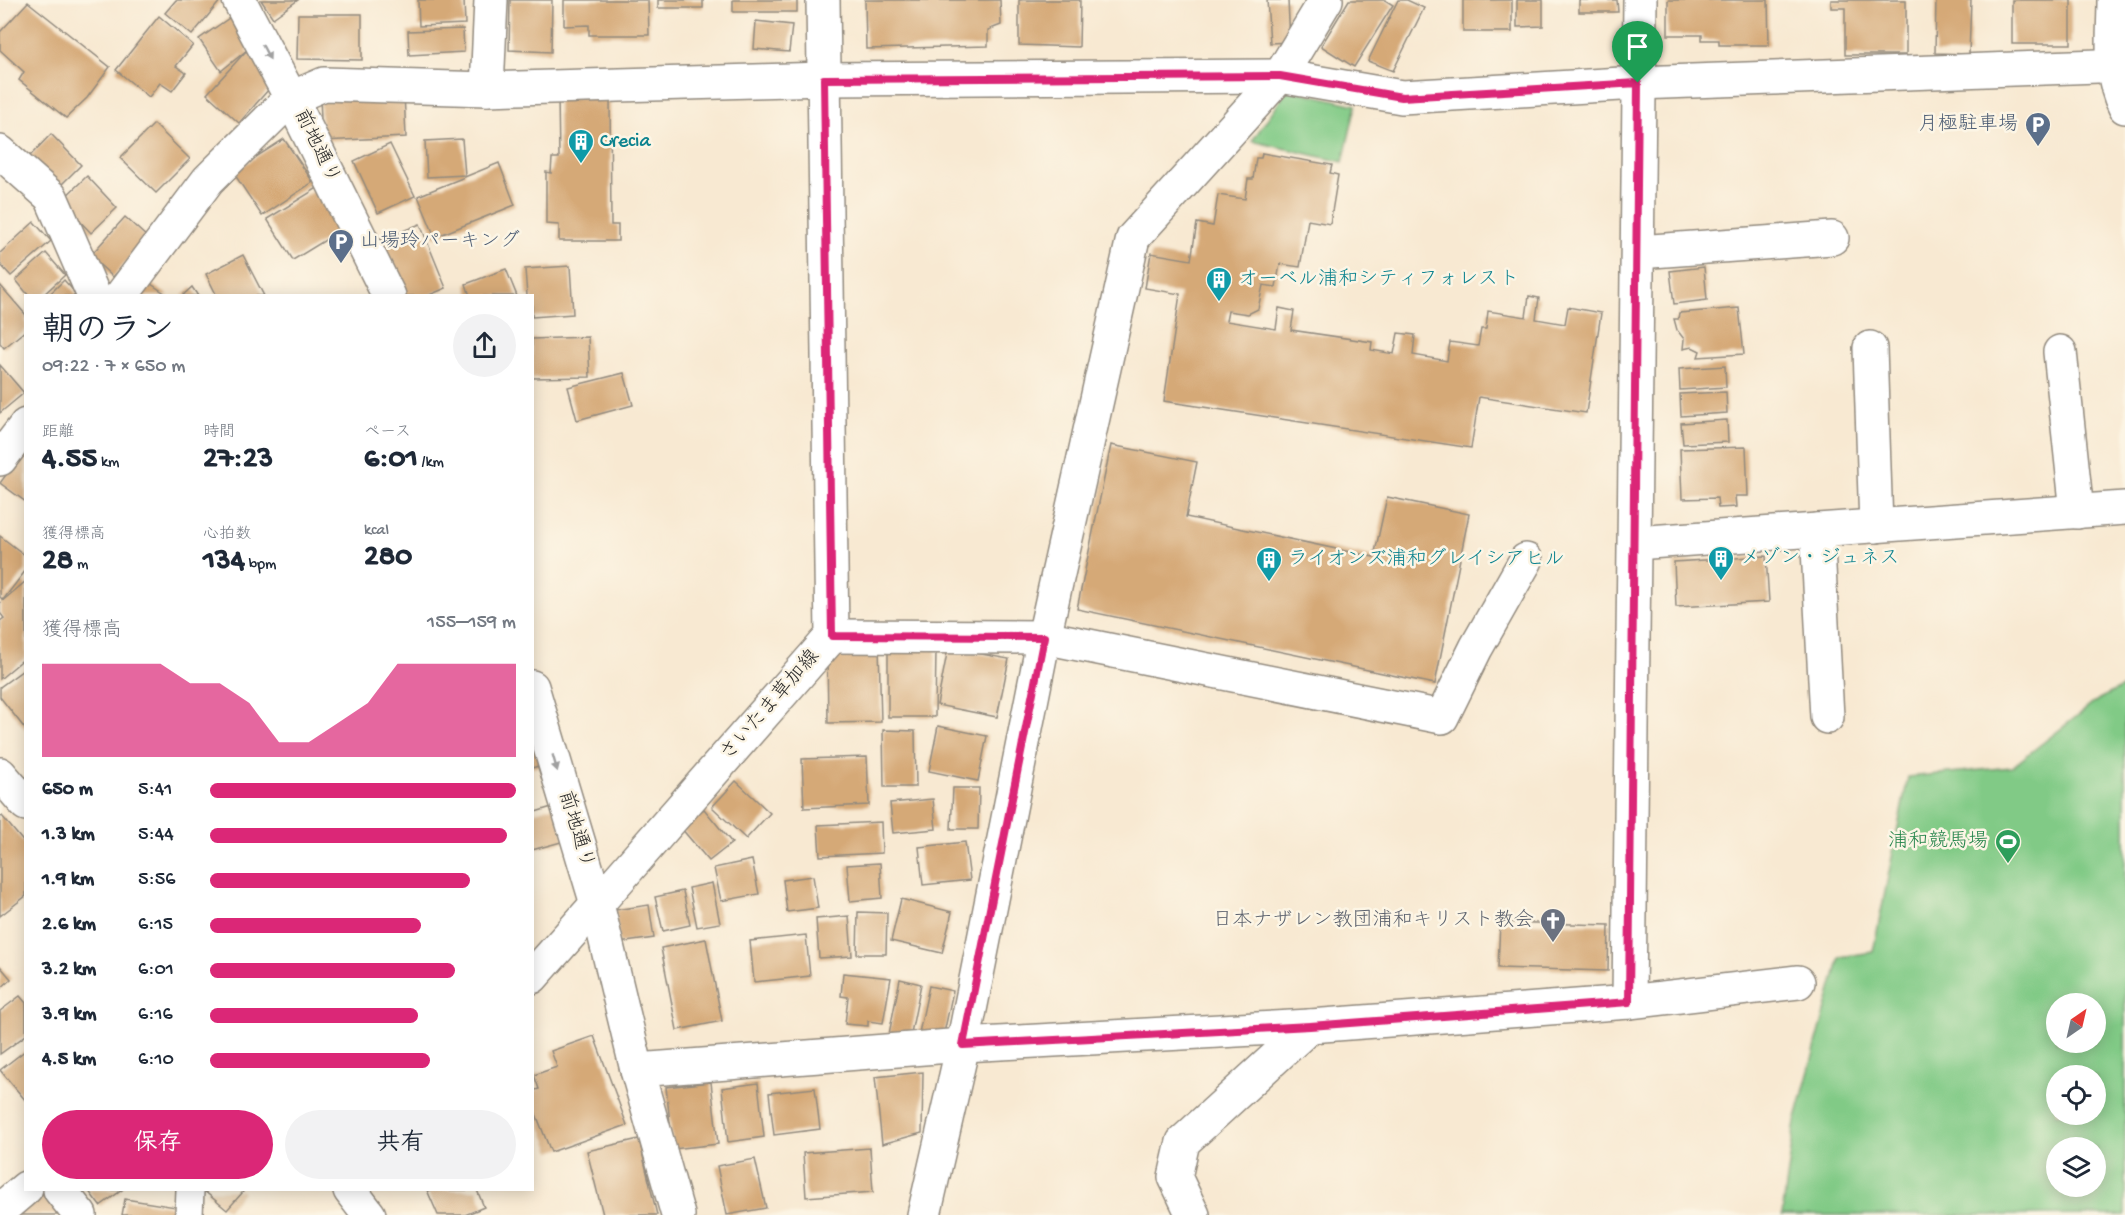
<!DOCTYPE html>
<html lang="ja">
<meta charset="utf-8">
<style>
:root{--surface:#fff;--page:#f2f2f3;--text:#1f2937;--muted:#747a83;--accent:#db2777}
body{margin:0;font-family:"Gochi Hand","Klee One",sans-serif;background:var(--page);color:var(--text);height:100vh;display:flex;flex-direction:column;font-size:22px;white-space:nowrap}
*{box-sizing:border-box;margin:0}
p{font-size:20px;color:var(--muted)}
.icon{flex:none;width:33px;height:33px;fill:none;stroke:currentColor;stroke-width:2;stroke-linecap:round;stroke-linejoin:round}
.map{position:relative;flex:1;overflow:hidden}
.sheet{position:absolute;left:24px;top:294px;width:510px;height:897px;display:flex;flex-direction:column;background:var(--surface);border-radius:0px;box-shadow:0 3px 15px #0003}
.sheet>*{flex:none}
.needle{width:39px;rotate:34deg}
.fabs{position:absolute;left:2046px;top:993px;display:grid;gap:12px}
.fabs a{display:grid;place-items:center;width:60px;height:60px;border-radius:50%;background:var(--surface);box-shadow:0 3px 15px #0003;font-size:30px}
.pin{position:absolute;display:grid;place-items:center;width:51px;height:51px;color:#fff;margin:-62px -26px;border-radius:50% 50% 50% 0;rotate:-45deg;box-shadow:0 0 6px #0007}
.pin .icon{rotate:45deg}
.round{display:grid;place-items:center;flex:none;width:63px;height:63px;border-radius:32px;background:var(--page)}
.summary{display:flex;align-items:center;justify-content:space-between;height:102px;padding:0 18px}
h1{font-size:33px;font-weight:800;line-height:45px}
.stats{display:grid;grid-template-columns:repeat(3,1fr);gap:9px;height:102px;padding:6px 18px}
.stats div{display:grid;align-content:center}
.stats b{font-size:30px;font-weight:800}
.stats small{font-size:16px;font-weight:400}
.stats p{font-size:16px}
.chart{height:168px;padding:12px 18px}
.chart p{display:flex;justify-content:space-between}
.chart svg{width:100%;height:108px;margin-top:6px;fill:var(--accent);opacity:.7}
.button{display:flex;gap:12px;margin-top:auto;padding:12px 18px}
.button a{flex:1;height:69px;border-radius:36px;background:var(--accent);color:#fff;font-size:24px;font-weight:800;line-height:69px;text-align:center}
.button a+a{background:var(--page);color:var(--text)}
ul{padding:0 18px;list-style:none;font-size:20px}
li{display:grid;grid-template-columns:96px 72px 1fr;align-items:center;height:45px}
li i{height:15px;border-radius:8px;background:var(--accent)}
.map>svg:first-child{display:block}
.green{fill:#81ca86;stroke:#567a58;stroke-width:1.5;fill-rule:evenodd}
.building{fill:#d5a977}
.lines{fill:none;stroke-linecap:round;stroke-linejoin:round}
.pedestrian-casing{stroke:#928a7e;stroke-width:30}
.minor-casing{stroke:#928a7e;stroke-width:36}
.tertiary-casing{stroke:#928a7e;stroke-width:36}
.primary-casing{stroke:#928a7e;stroke-width:36}
.pedestrian{stroke:#fff;stroke-width:27}
.minor{stroke:#fff;stroke-width:33}
.tertiary{stroke:#fff;stroke-width:33}
.primary{stroke:#fff;stroke-width:33}
.oneway{fill:#a0a0a0}
.route-casing{stroke:#fff;stroke-width:12}
.route{stroke:#db2777;stroke-width:8}
.labels{text-anchor:middle;dominant-baseline:central;stroke-width:5;stroke-linejoin:round;paint-order:stroke}
.service-label{font-size:20px;fill:#4e5e75;stroke:#fcf5e5;text-anchor:end}
.culture-label{font-size:20px;fill:#0d838f;stroke:#fcf5e5;text-anchor:start}
.street-label{font-size:20px;fill:#2b2b2b;stroke:#fcf5e5}
.leisure-label{font-size:20px;fill:#27864d;stroke:#fcf5e5;text-anchor:end}
.worship-label{font-size:20px;fill:#5b616d;stroke:#fcf5e5;text-anchor:end}
</style>
<div class="map">
<svg width="2125" height="1215" viewBox="0 0 2125 1215">
<rect width="100%" height="100%" fill="#fcf5e5"/>
<filter id="ink" filterUnits="userSpaceOnUse"><feTurbulence type="fractalNoise" baseFrequency=".0167" numOctaves="2"/><feDisplacementMap in="SourceGraphic" scale="12" xChannelSelector="R" yChannelSelector="G"/><feConvolveMatrix kernelMatrix="1 2 1 2 8 2 1 2 1" color-interpolation-filters="sRGB"/></filter>
<filter id="wash" filterUnits="userSpaceOnUse"><feTurbulence type="fractalNoise" baseFrequency=".008" numOctaves="4" result="noise"/><feDisplacementMap in="SourceGraphic" scale="24" xChannelSelector="R" yChannelSelector="G"/><feGaussianBlur stdDeviation="1.35" result="paint"/><feColorMatrix in="noise" values="0 0 0 0 0 0 0 0 0 0 0 0 0 0 0 0 0 1.4 0 .05"/><feComposite in="paint" operator="in"/></filter>
<g filter="url(#wash)">
<rect width="100%" height="100%" fill="#f8e9d2"/>
<g class="green">
<path d="M1288,89L1356,105L1343,162L1252,141Z"/>
<path d="M2125,686V1215H1782L1795,1122L1840,957L1873,952L1908,777L2012,767L2099,699ZM2056,1004H2096V1042H2056ZM2056,1076H2096V1114H2056ZM2056,1148H2096V1186H2056Z"/>
</g>
<g id="blocks">
<g class="building">
<path d="M176,0H221L192,35L165,13Z"/>
<path d="M261,0H298L273,18Z"/>
<path d="M418,0H464L465,24L419,26Z"/>
<path d="M510,0H552L551,52L509,50Z"/>
<path d="M564,0H648L649,35H589V25L564,26Z"/>
<rect x="658" y="0" width="45" height="8"/>
<rect x="733" y="0" width="64" height="12"/>
<path d="M865,0H1000L1001,25L988,30V46L866,49Z"/>
<path d="M1019,0H1080L1079,47L1019,45Z"/>
<path d="M1267,0H1288L1290,42L1270,43Z"/>
<path d="M1349,0H1385L1393,5L1354,67L1321,46Z"/>
<path d="M1398,0H1407L1424,8L1393,71L1368,61Z"/>
<rect x="1463" y="0" width="49" height="32"/>
<path d="M1517,0H1543V26L1517,27Z"/>
<path d="M1579,0H1617L1618,12H1579Z"/>
<path d="M1668,0H1768L1769,45H1719V40H1702V35H1668Z"/>
<path d="M1831,0H1906V55H1845V8H1831Z"/>
<path d="M1936,0H1971L1969,54L1935,53Z"/>
<rect x="2012" y="0" width="59" height="44"/>
<path d="M28,2L110,67L87,98L66,118L19,80L24,72L0,50V32Z"/>
<path d="M235,14L258,46L246,51L221,71L199,39Z"/>
<path d="M298,14H362V60L297,59Z"/>
<path d="M159,16L193,45L176,66L186,73L172,91L160,83L149,97L116,70Z"/>
<path d="M756,21L792,25L789,52L754,49Z"/>
<path d="M463,29L464,52L409,55L408,31Z"/>
<path d="M246,51L277,80L239,123L207,94Z"/>
<path d="M404,93L406,137L322,141L320,97Z"/>
<path d="M558,97H610L611,225H618V241H559V225L546,224V172L551,173L552,158H559Z"/>
<path d="M154,124L190,159L156,193L120,158Z"/>
<path d="M51,134L81,165L58,188L28,158Z"/>
<path d="M284,139L313,182L262,216L233,172Z"/>
<path d="M462,139L465,175L427,177L425,141Z"/>
<path d="M390,144L415,196L378,213L354,161Z"/>
<path d="M1262,153L1332,165L1330,173L1338,175L1330,224L1308,220L1300,267L1280,264L1276,287L1263,285L1258,309L1248,314L1228,311L1226,321L1276,329L1279,308L1294,311L1291,330L1372,342L1371,350L1394,354L1398,333L1415,335L1413,355L1447,361L1450,342L1478,346L1481,329H1486L1488,311L1526,317L1529,296L1539,298L1536,319L1565,324L1568,307L1601,313L1586,413L1479,397L1471,448L1164,401L1180,294L1145,288L1151,253L1191,260L1197,223L1213,226L1218,195L1245,199L1248,179H1253L1256,158H1261Z"/>
<path d="M499,163L515,205L435,237L418,196Z"/>
<path d="M87,176L117,208L91,233L61,201Z"/>
<path d="M319,187L345,228L293,260L267,219Z"/>
<path d="M125,217L148,238L113,277L90,256Z"/>
<path d="M34,222L51,241L11,276L0,264V253Z"/>
<path d="M420,224L446,288L427,296H400L378,241Z"/>
<path d="M46,253L65,275L42,296H29L16,280Z"/>
<path d="M243,255L264,296H217L206,274Z"/>
<path d="M570,266L573,314L532,317V296H527L525,269Z"/>
<path d="M1704,267L1707,300L1674,304L1670,271Z"/>
<path d="M506,269L517,296H470L466,284Z"/>
<path d="M64,280L78,296H48Z"/>
<path d="M148,282L169,296H139Z"/>
<path d="M0,285L26,315V330L4,348L0,343Z"/>
<path d="M192,287L198,296H182Z"/>
<path d="M1739,308L1744,354L1698,357L1700,351L1692,347L1683,349L1684,339L1677,330L1674,319H1678L1679,313Z"/>
<path d="M588,337L590,377L532,378V339Z"/>
<path d="M0,365L24,393L0,413Z"/>
<path d="M1725,366L1726,387L1680,390L1679,369Z"/>
<path d="M624,373L633,405L577,420L568,387Z"/>
<path d="M1726,392L1727,413L1681,416L1680,394Z"/>
<path d="M1727,420L1728,442L1683,444L1681,423Z"/>
<path d="M1111,445L1197,462L1186,517L1374,557L1387,497L1469,514L1435,684L1077,609Z"/>
<path d="M1746,447L1748,496H1735L1736,507L1718,508L1717,498L1682,499L1680,449Z"/>
<path d="M26,448V502L0,483Z"/>
<path d="M0,536L26,556V570L3,600L0,597Z"/>
<path d="M1766,556L1769,602L1676,607L1674,562Z"/>
<path d="M26,581V657L0,679V621L4,618L0,613V603Z"/>
<path d="M879,647L881,722L828,723L827,648Z"/>
<path d="M888,648L936,649L935,717H888Z"/>
<path d="M948,648L1009,659L997,717L937,705Z"/>
<path d="M26,668V730L0,697V687Z"/>
<path d="M938,726L987,736L978,781L929,771Z"/>
<path d="M883,730L915,731L916,787H884Z"/>
<path d="M532,736L542,765L532,768Z"/>
<path d="M867,757L869,805L804,808L802,759Z"/>
<path d="M736,781L770,813L746,839L712,807Z"/>
<path d="M953,788H979L978,829H951Z"/>
<path d="M933,799L936,829L893,833L890,803Z"/>
<path d="M555,806L565,841L532,850V813Z"/>
<path d="M704,809L732,843L709,861L681,828Z"/>
<path d="M2,816L26,845V896L0,916V817Z"/>
<path d="M881,822L882,853L820,856L818,825Z"/>
<path d="M965,842L970,880L923,885L919,847Z"/>
<path d="M752,860L759,894L721,901L714,868Z"/>
<path d="M880,863L882,898L850,901L847,865Z"/>
<path d="M813,876L818,908L787,912L783,880Z"/>
<path d="M712,883L720,923L697,927L689,888Z"/>
<path d="M683,891L690,925L663,931L655,897Z"/>
<path d="M901,899L952,912L942,953L891,941Z"/>
<path d="M649,905L654,938L619,943L615,910Z"/>
<path d="M858,912L887,913L886,954H857Z"/>
<path d="M849,916L852,956L819,958L816,919Z"/>
<path d="M1500,922L1609,925L1608,971L1498,968Z"/>
<path d="M806,935L810,976L754,982L750,941Z"/>
<path d="M706,939L722,1021L677,1030L661,948Z"/>
<path d="M0,966L11,979L0,989Z"/>
<path d="M843,973L891,978L883,1023L868,1021V1026L845,1024L848,997L841,996Z"/>
<path d="M900,979L921,984L910,1038L889,1034Z"/>
<path d="M929,986L953,991L943,1038L919,1033Z"/>
<path d="M20,996L26,1003V1035L0,1054V1011Z"/>
<path d="M594,1036L627,1125L551,1152L532,1104V1091L539,1089L534,1075L557,1067L551,1051Z"/>
<path d="M26,1050V1101L0,1070Z"/>
<path d="M923,1072L922,1133L882,1144L875,1077Z"/>
<path d="M711,1082L718,1144L673,1149L666,1087Z"/>
<path d="M758,1083L764,1137L728,1142L722,1088Z"/>
<path d="M815,1088L820,1129L774,1135L769,1093Z"/>
<path d="M639,1139L657,1215H603L587,1151Z"/>
<path d="M870,1148L873,1192L806,1197L803,1153Z"/>
<path d="M755,1159L766,1208L727,1215L717,1166Z"/>
<path d="M42,1190L63,1215H7Z"/>
<path d="M88,1190H122L100,1206Z"/>
<path d="M203,1190H240L243,1192L227,1210Z"/>
<path d="M427,1190H477L484,1207L465,1215H438Z"/>
<path d="M125,1199L176,1207L174,1215H122Z"/>
</g>
</g>
</g>
<g filter="url(#ink)">
<use href="#blocks" fill-opacity="0" stroke="#928a7e" stroke-width="1.5"/>
<g class="lines">
<defs>
<path id="pedestrian" d="M189,1215L190,1190"/>
<g id="minor">
<path d="M239,0L291,98L389,296"/>
<path d="M2114,0C2114,35 2108,75 2125,107"/>
<path d="M487,89L491,0"/>
<path d="M0,152L51,197L94,296"/>
<path d="M1638,252L1832,238"/>
<path d="M121,296L208,180L291,98L324,84L487,89L824,79L1280,76L1402,97L1638,83L2125,65"/>
<path d="M1870,348L1876,526"/>
<path d="M2060,352L2077,512"/>
<path d="M0,459L26,425"/>
<path d="M1817,530L1827,717"/>
<path d="M1635,543L2125,508"/>
<path d="M832,636L1044,637L1442,717L1476,648L1526,560"/>
<path d="M532,687L597,904"/>
<path d="M1629,1002L1640,0"/>
<path d="M637,1070L963,1045L1310,1026L1629,1002L1798,982"/>
<path d="M60,1190L80,1215"/>
<path d="M350,1190L369,1215"/>
<path d="M0,1210L26,1188"/>
<path d="M924,1215L963,1045L1044,637L1133,238L1280,76L1326,0"/>
<path d="M1193,1215L1175,1177L1183,1142L1310,1026"/>
</g>
<g id="tertiary">
<path d="M0,774L26,804"/>
<path d="M532,977L597,904"/>
</g>
<path id="primary" d="M678,1215L637,1070L597,904L832,636L823,0"/>
</defs>
<use href="#pedestrian" class="pedestrian-casing"/>
<use href="#minor" class="minor-casing"/>
<use href="#tertiary" class="tertiary-casing"/>
<use href="#primary" class="primary-casing"/>
<use href="#pedestrian" class="pedestrian"/>
<use href="#minor" class="minor"/>
<use href="#tertiary" class="tertiary"/>
<use href="#primary" class="primary"/>
</g>
<defs><path id="oneway-solid" d="M-6-.8H1V-3.2L6.5 0L1 3.2V.8H-6Z" transform="scale(1.5)"/></defs>
<g class="oneway">
<use href="#oneway-solid" transform="translate(266 52) rotate(62)"/>
<use href="#oneway-solid" transform="translate(555 763) rotate(74)"/>
</g>
</g>
<g class="lines" filter="url(#ink)">
<defs>
<path id="route" d="M1280,76L1402,97L1638,83L1629,1002L1310,1026L963,1045L1044,637L832,636L824,79Z"/>
</defs>
<use href="#route" class="route-casing"/>
<use href="#route" class="route"/>
</g>
<defs>
<symbol id="parking-pin" viewBox="-11 -11 22 30"><path d="M0 17L-7.5 6A9.5 9.5 0 1 1 7.5 6Z" fill="#5c6f8a" stroke="#fcf5e5"/><path d="M-3.5-5.5H1a3.5 3.5 0 0 1 0 7H-1V5.5H-3.5ZM-1-3.4V-.6H.8a1.4 1.4 0 0 0 0-2.8Z" fill="#fff"/></symbol>
<symbol id="building-pin" viewBox="-11 -11 22 30"><path d="M0 17L-7.5 6A9.5 9.5 0 1 1 7.5 6Z" fill="#0f9aa8" stroke="#fcf5e5"/><path d="M-4-6H4V6H1V3H-1V6H-4ZM-2.5-4.3h1.7v1.8h-1.7ZM.8-4.3h1.7v1.8H.8ZM-2.5-1h1.7V.8h-1.7ZM.8-1h1.7V.8H.8Z" fill="#fff"/></symbol>
<symbol id="stadium-pin" viewBox="-11 -11 22 30"><path d="M0 17L-7.5 6A9.5 9.5 0 1 1 7.5 6Z" fill="#2e9e5b" stroke="#fcf5e5"/><path d="M0-5a6.5 5 0 1 0 0 10a6.5 5 0 1 0 0-10ZM-3.5-1.8h7v3.6h-7Z" fill="#fff"/></symbol>
<symbol id="church-pin" viewBox="-11 -11 22 30"><path d="M0 17L-7.5 6A9.5 9.5 0 1 1 7.5 6Z" fill="#6b7280" stroke="#fcf5e5"/><path d="M-1.2-6h2.4v3.5h3.3v2.4h-3.3V6h-2.4V-.1h-3.3v-2.4h3.3Z" fill="#fff"/></symbol>
</defs>
<g fill-rule="evenodd">
<use href="#parking-pin" x="2023" y="110" width="30" height="40"/>
<use href="#building-pin" x="566" y="127" width="30" height="40"/>
<use href="#parking-pin" x="326" y="227" width="30" height="40"/>
<use href="#building-pin" x="1204" y="265" width="30" height="40"/>
<use href="#building-pin" x="1706" y="544" width="30" height="40"/>
<use href="#building-pin" x="1254" y="545" width="30" height="40"/>
<use href="#stadium-pin" x="1993" y="827" width="30" height="40"/>
<use href="#church-pin" x="1538" y="906" width="30" height="40"/>
</g>
<g class="labels">
<g class="service-label">
<text x="2018" y="125">月極駐車場</text>
<text x="360" y="242" text-anchor="start">山場玲パーキング</text>
</g>
<g class="culture-label">
<text x="600" y="142">Crecia</text>
<text x="1238" y="280">オーベル浦和シティフォレスト</text>
<text x="1740" y="559">メゾン・ジュネス</text>
<text x="1288" y="560">ライオンズ浦和グレイシアヒル</text>
</g>
<g class="street-label">
<text transform="translate(316 147) rotate(64)">前地通り</text>
<text transform="translate(771 706) rotate(-49)">さいたま草加線</text>
<text transform="translate(575 830) rotate(73)">前地通り</text>
</g>
<g class="leisure-label">
<text x="1988" y="842">浦和競馬場</text>
</g>
<g class="worship-label">
<text x="1534" y="921">日本ナザレン教団浦和キリスト教会</text>
</g>
</g>
</svg>
<div class="fabs">
<a><svg class="needle" viewBox="-14 -14 28 28"><path d="M0-13l5 13h-10z" fill="#e53935"/><path d="M0 13l5-13h-10z" fill="#747a83"/></svg></a>
<a><svg class="icon" aria-label="locate" viewBox="0 0 24 24"><circle cx="12" cy="12" r="6"/><path d="M12 2v4M12 18v4M2 12h4M18 12h4"/></svg></a>
<a><svg class="icon" aria-label="layers" viewBox="0 0 24 24"><path d="M12 4l9 5-9 5-9-5zM3 14l9 5 9-5"/></svg></a>
</div>
<div class="pin" style="left:1638px;top:83px;background:#1e9e55"><svg class="icon" aria-label="arrive" viewBox="0 0 24 24"><path d="M6 21V4h12l-3 4 3 4H6"/></svg></div>
<section class="sheet">
<div class="summary"><div><h1>朝のラン</h1><p>09:22 · 7 × 650 m</p></div><a class="round"><svg class="icon" aria-label="share" viewBox="0 0 24 24"><path d="M12 15V3M7 8l5-5 5 5M5 13v7h14v-7"/></svg></a></div>
<div class="stats">
<div><p>距離</p><b>4.55<small> km</small></b></div>
<div><p>時間</p><b>27:23</b></div>
<div><p>ペース</p><b>6:01<small> /km</small></b></div>
</div>
<div class="stats">
<div><p>獲得標高</p><b>28<small> m</small></b></div>
<div><p>心拍数</p><b>134<small> bpm</small></b></div>
<div><p>kcal</p><b>280</b></div>
</div>
<div class="chart"><p><span>獲得標高</span>155–159 m</p>
<svg viewBox="0 0 160 44" preserveAspectRatio="none"><path d="M0 44V6L10 6L20 6L30 6L40 6L50 14L60 14L70 22L80 38L90 38L100 30L110 22L120 6L130 6L140 6L150 6L160 6V44z"/></svg>
</div>
<ul>
<li><b>650 m</b>5:41<i style="width:100%"></i></li>
<li><b>1.3 km</b>5:44<i style="width:97%"></i></li>
<li><b>1.9 km</b>5:56<i style="width:85%"></i></li>
<li><b>2.6 km</b>6:15<i style="width:69%"></i></li>
<li><b>3.2 km</b>6:01<i style="width:80%"></i></li>
<li><b>3.9 km</b>6:16<i style="width:68%"></i></li>
<li><b>4.5 km</b>6:10<i style="width:72%"></i></li>
</ul>
<div class="button"><a>保存</a><a>共有</a></div>
</section>
</div>
